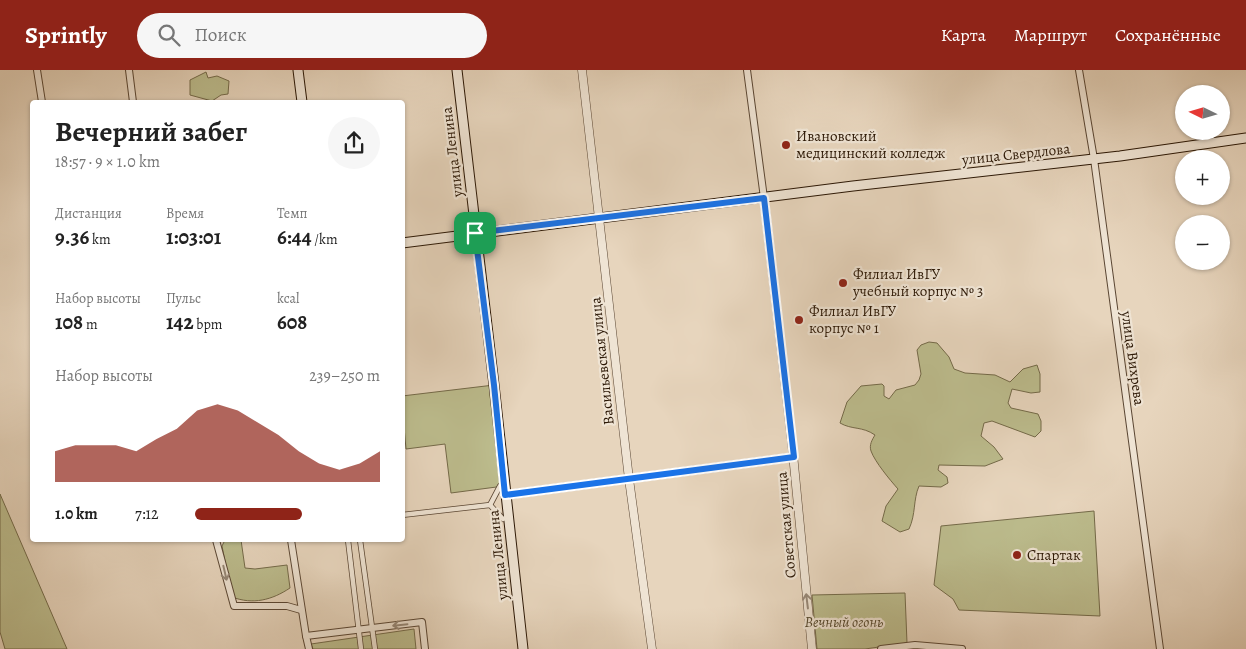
<!DOCTYPE html>
<html lang="ru">
<meta charset="utf-8">
<style>
:root{--surface:#fff;--page:#f6f6f6;--text:#222;--muted:#767676;--accent:#8f2418}
body{margin:0;font-family:Alegreya,serif;background:var(--page);color:var(--text);height:100vh;display:flex;flex-direction:column;font-size:19px;white-space:nowrap}
*{box-sizing:border-box;margin:0}
p{font-size:16px;color:var(--muted)}
.icon{flex:none;width:28px;height:28px;fill:none;stroke:currentColor;stroke-width:2;stroke-linecap:round;stroke-linejoin:round}
.map{position:relative;flex:1;overflow:hidden}
.panel{position:absolute;left:30px;top:30px;width:375px;height:442px;display:flex;flex-direction:column;background:var(--surface);border-radius:5px;box-shadow:0 1px 4px #0004}
.panel>*{flex:none}
.needle{width:32px;rotate:275deg}
.controls{position:absolute;left:1175px;top:15px;display:grid;gap:10px}
.controls a{display:grid;place-items:center;width:55px;height:55px;border-radius:50%;background:var(--surface);box-shadow:0 1px 4px #0004;font-size:25px}
.pin{position:absolute;display:grid;place-items:center;width:42px;height:42px;color:#fff;margin:-21px;border-radius:10px;box-shadow:0 2px 8px #0006}
.round{display:grid;place-items:center;flex:none;width:52px;height:52px;border-radius:26px;background:var(--page)}
.head{display:flex;align-items:center;justify-content:space-between;height:85px;padding:0 25px}
h1{font-size:28px;font-weight:700;line-height:38px}
.stats{display:grid;grid-template-columns:repeat(3,1fr);gap:8px;height:85px;padding:5px 25px}
.stats div{display:grid;align-content:center}
.stats b{font-size:21px;font-weight:700}
.stats small{font-size:14px;font-weight:400}
.stats p{font-size:14px}
.chart{height:140px;padding:10px 25px}
.chart p{display:flex;justify-content:space-between}
.chart svg{width:100%;height:90px;margin-top:5px;fill:var(--accent);opacity:.7}
ul{padding:0 25px;list-style:none;font-size:16px}
li{display:grid;grid-template-columns:80px 60px 1fr;align-items:center;height:38px}
li i{height:12px;border-radius:6px;background:var(--accent)}
header{display:flex;align-items:center;gap:30px;box-sizing:border-box;height:70px;padding:0 25px;background:var(--accent);color:#fff}
header strong{font-size:24px}
nav{display:flex;gap:28px;margin-inline-start:auto;font-size:18px}
.search{width:350px;height:45px;background:var(--page);display:flex;align-items:center;gap:12px;box-sizing:border-box;padding:0 18px;border-radius:28px;color:var(--muted);font-size:19px}
.map>svg:first-child{display:block}
.green{fill:#bcbc8d;stroke:#746a49}
.lines{fill:none;stroke-linecap:round;stroke-linejoin:round}
.pedestrian-casing{stroke:#5a4633;stroke-width:6}
.minor-casing{stroke:#5a4633;stroke-width:8}
.tertiary-casing{stroke:#5a4633;stroke-width:9}
.secondary-casing{stroke:#2b1705;stroke-width:11}
.pedestrian{stroke:#efe4d4;stroke-width:4.5}
.minor{stroke:#efe4d4;stroke-width:6}
.tertiary{stroke:#efe4d4;stroke-width:8}
.secondary{stroke:#efe4d4;stroke-width:9}
.oneway{stroke:#978877}
.route-casing{stroke:#fff;stroke-width:10}
.route{stroke:#1a73e8;stroke-width:6}
.poi-dot{fill:#8f2418;stroke:#efe4d4;stroke-width:2}
.labels{text-anchor:middle;dominant-baseline:central;stroke-width:4.5;stroke-linejoin:round;paint-order:stroke}
.poi-label{font-size:15px;fill:#2b1705;stroke:#efe4d4;text-anchor:start}
.street-label{font-size:15px;fill:#2b1705;stroke:#efe4d4}
.park-label{font-size:15px;font-style:italic;fill:#56492e;stroke:#efe4d4}
</style>
<header>
<strong>Sprintly</strong>
<div class="search"><svg class="icon" aria-label="search" viewBox="0 0 24 24"><circle cx="10" cy="10" r="6"/><path d="M15 15l6 6"/></svg>Поиск</div>
<nav><a>Карта</a><a>Маршрут</a><a>Сохранённые</a></nav>
</header>
<div class="map">
<svg width="1246" height="579" viewBox="0 0 1246 579">
<rect width="100%" height="100%" fill="#e7d5bd"/>
<filter id="stains"><feTurbulence type="fractalNoise" baseFrequency=".004" numOctaves="4"/><feColorMatrix values="0 0 0 0 .2 0 0 0 0 .09 0 0 0 0 .02 0 0 0 .5 -.17"/></filter>
<radialGradient id="worn" r=".72"><stop offset=".6" stop-color="#630" stop-opacity="0"/><stop offset="1" stop-color="#630" stop-opacity=".3"/></radialGradient>
<g class="green">
<path d="M206,2L208,8L217,6L229,11L228,24L221,25L212,31L190,25V10Z"/>
<path d="M929,272L937,273L949,287L954,299L965,303L995,305L1010,312L1023,299L1037,295L1040,304V322L1031,323L1012,319L1008,333L1011,338L1038,344L1041,351V361L1035,367L992,351L984,353L981,366L994,377L1003,389L985,396L939,395L938,400L947,407L948,413L941,417L919,416C913,430 916,444 909,459L900,462L882,451L886,436L898,419C890,410 875,392 871,381C869,375 872,370 875,365C862,356 852,360 840,353L847,332L861,316L882,314L884,316V326L889,329L896,320L915,315L919,310L921,304L917,280L921,275Z"/>
<path d="M494,315L504,416L451,423L445,374L406,379L403,346L402,326Z"/>
<path d="M0,424L67,579H5L0,562Z"/>
<path d="M1094,441L1100,546L959,540L953,529L934,515L941,456Z"/>
<path d="M225,470H241L245,498L255,499L287,495L290,518C272,530 253,535 232,527L222,476Z"/>
<path d="M905,523L907,573L865,579H817L812,525Z"/>
<path d="M414,559L416,579H313L311,574Z"/>
</g>
<g class="lines">
<defs>
<g id="pedestrian">
<path d="M490,435L500,416"/>
<path d="M402,445L490,435L503,449"/>
<path d="M348,470L361,579"/>
<path d="M360,470L375,579"/>
</g>
<g id="minor">
<path d="M37,0L42,32"/>
<path d="M129,0L133,32"/>
<path d="M747,0L764,128"/>
<path d="M1079,0L1094,89L1160,579"/>
<path d="M216,470L234,536H287L301,540"/>
<path d="M291,470L306,566"/>
<path d="M309,579L306,566L422,552L425,579"/>
<path d="M881,579L915,575L962,579"/>
</g>
<g id="tertiary">
<path d="M582,0L629,409L652,579"/>
<path d="M764,128L792,374L812,579"/>
<path d="M505,425L794,387"/>
</g>
<g id="secondary">
<path d="M298,0L302,32"/>
<path d="M457,0L494,315L523,579"/>
<path d="M402,173L853,116L1120,86L1246,68"/>
</g>
</defs>
<use href="#pedestrian" class="pedestrian-casing"/>
<use href="#minor" class="minor-casing"/>
<use href="#tertiary" class="tertiary-casing"/>
<use href="#secondary" class="secondary-casing"/>
<use href="#pedestrian" class="pedestrian"/>
<use href="#minor" class="minor"/>
<use href="#tertiary" class="tertiary"/>
<use href="#secondary" class="secondary"/>
</g>
<defs><path id="oneway-shaft" d="M-6 0H5M1.5-3L5.5 0L1.5 3" fill="none" stroke-width="1.6" stroke-linecap="round" stroke-linejoin="round" transform="scale(1.25)"/></defs>
<g class="oneway">
<use href="#oneway-shaft" transform="translate(225 503) rotate(77)"/>
<use href="#oneway-shaft" transform="translate(807 531) rotate(-97)"/>
<use href="#oneway-shaft" transform="translate(400 555) rotate(174)"/>
</g>
<g class="lines">
<defs>
<path id="route" d="M764,128L794,387L505,425L494,315L475,163Z"/>
</defs>
<use href="#route" class="route-casing"/>
<use href="#route" class="route"/>
</g>
<g class="poi-dot">
<circle cx="786" cy="75" r="5"/>
<circle cx="843" cy="213" r="5"/>
<circle cx="799" cy="250" r="5"/>
<circle cx="1017" cy="485" r="5"/>
</g>
<g class="labels">
<g class="poi-label">
<text x="796" y="66">Ивановский<tspan x="796" dy="17">медицинский колледж</tspan></text>
<text x="853" y="204">Филиал ИвГУ<tspan x="853" dy="17">учебный корпус № 3</tspan></text>
<text x="809" y="241">Филиал ИвГУ<tspan x="809" dy="17">корпус № 1</tspan></text>
<text x="1027" y="485">Спартак</text>
</g>
<g class="street-label">
<text transform="translate(452 82) rotate(-97)">улица Ленина</text>
<text transform="translate(1016 84) rotate(-6)">улица Свердлова</text>
<text transform="translate(1133 288) rotate(82)">улица Вихрева</text>
<text transform="translate(602 291) rotate(-96)">Васильевская улица</text>
<text transform="translate(786 455) rotate(-95)">Советская улица</text>
<text transform="translate(498 485) rotate(-96)">улица Ленина</text>
</g>
<g class="park-label">
<text x="844" y="552">Вечный огонь</text>
</g>
</g>
<rect width="100%" height="100%" filter="url(#stains)"/>
<rect width="100%" height="100%" fill="url(#worn)"/>
</svg>
<div class="controls">
<a><svg class="needle" viewBox="-14 -14 28 28"><path d="M0-13l5 13h-10z" fill="#e53935"/><path d="M0 13l5-13h-10z" fill="#767676"/></svg></a>
<a>+</a>
<a>−</a>
</div>
<div class="pin" style="left:475px;top:163px;background:#1e9e55"><svg class="icon" aria-label="arrive" viewBox="0 0 24 24"><path d="M6 21V4h12l-3 4 3 4H6"/></svg></div>
<section class="panel">
<div class="head"><div><h1>Вечерний забег</h1><p>18:57 · 9 × 1.0 km</p></div><a class="round"><svg class="icon" aria-label="share" viewBox="0 0 24 24"><path d="M12 15V3M7 8l5-5 5 5M5 13v7h14v-7"/></svg></a></div>
<div class="stats">
<div><p>Дистанция</p><b>9.36<small> km</small></b></div>
<div><p>Время</p><b>1:03:01</b></div>
<div><p>Темп</p><b>6:44<small> /km</small></b></div>
</div>
<div class="stats">
<div><p>Набор высоты</p><b>108<small> m</small></b></div>
<div><p>Пульс</p><b>142<small> bpm</small></b></div>
<div><p>kcal</p><b>608</b></div>
</div>
<div class="chart"><p><span>Набор высоты</span>239–250 m</p>
<svg viewBox="0 0 160 44" preserveAspectRatio="none"><path d="M0 44V29L10 26L20 26L30 26L40 29L50 23L60 18L70 9L80 6L90 9L100 15L110 21L120 29L130 35L140 38L150 35L160 29V44z"/></svg>
</div>
<ul>
<li><b>1.0 km</b>7:12<i style="width:58%"></i></li>
</ul>
</section>
</div>
